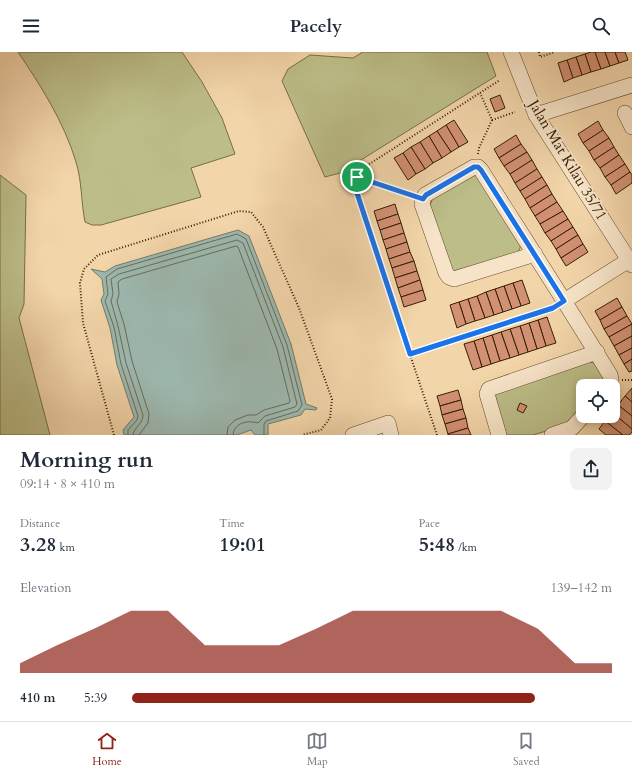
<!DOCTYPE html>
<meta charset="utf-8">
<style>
:root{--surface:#fff;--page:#f2f2f3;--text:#1f2937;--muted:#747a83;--line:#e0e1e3;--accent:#8f2418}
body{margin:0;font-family:Cardo,serif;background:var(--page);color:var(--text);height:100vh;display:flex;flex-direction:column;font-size:15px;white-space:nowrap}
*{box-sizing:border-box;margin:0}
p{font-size:13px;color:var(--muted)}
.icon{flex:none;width:22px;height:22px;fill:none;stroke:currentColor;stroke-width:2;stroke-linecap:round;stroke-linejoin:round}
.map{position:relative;height:383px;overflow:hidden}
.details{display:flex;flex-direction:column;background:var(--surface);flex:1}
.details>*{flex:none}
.controls{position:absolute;left:576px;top:327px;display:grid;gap:8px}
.controls a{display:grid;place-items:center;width:44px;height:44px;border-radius:8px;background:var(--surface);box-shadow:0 2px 6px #0003;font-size:20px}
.pin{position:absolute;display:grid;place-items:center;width:34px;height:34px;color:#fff;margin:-17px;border:2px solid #fff;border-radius:50%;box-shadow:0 1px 4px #0007}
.round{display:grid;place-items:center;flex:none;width:42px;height:42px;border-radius:8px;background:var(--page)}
.headline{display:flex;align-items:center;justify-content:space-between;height:68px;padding:0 20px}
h1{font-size:22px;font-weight:700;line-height:30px}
.metrics{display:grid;grid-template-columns:repeat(3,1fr);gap:6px;height:68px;padding:4px 20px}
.metrics div{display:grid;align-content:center}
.metrics b{font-size:20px;font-weight:700}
.metrics small{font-size:11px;font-weight:400}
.metrics p{font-size:11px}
.chart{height:112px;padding:8px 20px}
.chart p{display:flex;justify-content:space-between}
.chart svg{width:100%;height:72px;margin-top:4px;fill:var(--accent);opacity:.7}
ul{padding:0 20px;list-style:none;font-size:13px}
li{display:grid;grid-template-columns:64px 48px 1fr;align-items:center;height:30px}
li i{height:10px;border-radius:5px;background:var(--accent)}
header{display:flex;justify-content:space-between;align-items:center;height:52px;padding:0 20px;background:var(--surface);font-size:18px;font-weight:700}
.tab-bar{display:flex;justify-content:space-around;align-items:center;height:56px;border-top:1px solid var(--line);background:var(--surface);font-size:11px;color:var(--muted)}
.tab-bar a{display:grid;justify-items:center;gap:2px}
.tab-bar .selected{color:var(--accent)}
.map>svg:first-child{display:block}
.green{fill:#bcbd88;stroke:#786e44}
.water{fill:#9db8af;stroke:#737b69}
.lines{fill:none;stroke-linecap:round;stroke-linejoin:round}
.shore{stroke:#686c58;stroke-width:1}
.building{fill:#d29074;stroke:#341f00}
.minor-casing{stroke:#644c2a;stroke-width:16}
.path{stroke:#341f00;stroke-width:2;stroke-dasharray:1 2;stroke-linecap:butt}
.minor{stroke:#f7e4c8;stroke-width:15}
.route-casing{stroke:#fff;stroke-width:8}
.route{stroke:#1a73e8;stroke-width:5}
.labels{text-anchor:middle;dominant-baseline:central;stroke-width:4;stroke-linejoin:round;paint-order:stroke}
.street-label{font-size:15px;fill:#341f00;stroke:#f7e4c8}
</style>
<header><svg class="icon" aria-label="menu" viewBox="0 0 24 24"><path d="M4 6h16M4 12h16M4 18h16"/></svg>Pacely<svg class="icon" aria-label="search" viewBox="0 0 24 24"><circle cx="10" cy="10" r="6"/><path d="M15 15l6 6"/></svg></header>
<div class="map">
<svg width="632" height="383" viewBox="0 0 632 383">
<rect width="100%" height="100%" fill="#f3d5aa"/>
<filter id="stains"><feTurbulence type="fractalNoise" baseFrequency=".005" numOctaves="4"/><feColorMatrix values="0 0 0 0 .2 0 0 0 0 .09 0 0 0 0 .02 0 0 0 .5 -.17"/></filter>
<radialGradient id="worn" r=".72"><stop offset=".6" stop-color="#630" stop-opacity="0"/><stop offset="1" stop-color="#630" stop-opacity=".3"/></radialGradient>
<g class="green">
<path d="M18,0H182L202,30L222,66L235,102L191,116L201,145L101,173H92L85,170C81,150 82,129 76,110C64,70 41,34 18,0Z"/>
<path d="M363,0H487L496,24L340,121L325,125L282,29L288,17L310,3L353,6Z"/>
<path d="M0,123L26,143L24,252L19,266L50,383H0Z"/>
<path d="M475,123L479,126L520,190C521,196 520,198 515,202L454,219L451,217L430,153L433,146Z"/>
<path d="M589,310C599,310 607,326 601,334H583V356L569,372L533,383H505L495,343L497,340Z"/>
</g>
<path class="water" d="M238,178L249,184L291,292L306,352L317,356L316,358L305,357L301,363L268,372V383H255L251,378L237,383H124L123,378L134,365L117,313L110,276L101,248L104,242L102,227L91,217L105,220L115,214Z"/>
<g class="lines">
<g class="shore">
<path d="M128,383V378L137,368L138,364L121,312L114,275L105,249L108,242L106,225L117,217L237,182L246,187L287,293L302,353L298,359L266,369L264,372V383"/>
<path d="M133,383C134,375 143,372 143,363L126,311L118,274L111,249L113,242L111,227L119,222L237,188L243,191L283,295L297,352L295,355L265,364L258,371C249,368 234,370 233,383"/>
<path d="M139,383L148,371L149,362L132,309L124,272L117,250L119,242L118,230L122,227L236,194L238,195L277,297L290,349L289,351L264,358L256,363H248L235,368L228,375L227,383"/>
</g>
</g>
<g class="building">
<path d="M591,0H595L601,17L591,20L585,2Z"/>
<path d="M595,0H605L610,14L601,17Z"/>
<path d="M605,0H615L619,11L610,14Z"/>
<path d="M615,0H625L628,8L619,11Z"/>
<path d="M585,2L591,20L582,23L576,5Z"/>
<path d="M576,5L582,23L573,26L567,8Z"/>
<path d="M567,8L573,26L564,30L558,11Z"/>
<path d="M500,43L505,56L495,60L490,47Z"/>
<path d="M454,68L468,90L459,95L446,73Z"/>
<path d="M598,69L603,78L583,91L578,82Z"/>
<path d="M446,73L459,95L451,100L437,79Z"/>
<path d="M603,78L609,86L589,99L583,91Z"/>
<path d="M437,79L451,100L442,106L429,84Z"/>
<path d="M516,83L521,92L499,106L494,97Z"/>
<path d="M429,84L442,106L433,111L420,90Z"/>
<path d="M609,86L614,95L594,108L589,99Z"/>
<path d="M420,90L433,111L425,117L411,95Z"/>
<path d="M521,92L527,100L504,114L499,106Z"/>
<path d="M411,95L425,117L416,122L403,101Z"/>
<path d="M614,95L619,103L600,116L594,108Z"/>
<path d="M527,100L532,108L510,122L504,114Z"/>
<path d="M403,101L416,122L408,128L394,106Z"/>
<path d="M619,103L625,112L605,125L600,116Z"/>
<path d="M532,108L537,117L515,131L510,122Z"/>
<path d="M625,112L630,120L611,133L605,125Z"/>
<path d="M537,117L542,125L520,139L515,131Z"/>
<path d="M630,120L632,123V131L616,142L611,133Z"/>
<path d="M542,125L547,133L525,147L520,139Z"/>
<path d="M547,133L552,142L530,156L525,147Z"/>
<path d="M552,142L557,150L535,164L530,156Z"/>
<path d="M557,150L563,159L540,172L535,164Z"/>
<path d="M395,152L398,162L377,169L374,159Z"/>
<path d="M563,159L568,167L545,181L540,172Z"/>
<path d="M398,162L401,171L380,178L377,169Z"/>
<path d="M568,167L573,175L551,189L545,181Z"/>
<path d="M401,171L404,181L383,188L380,178Z"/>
<path d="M573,175L578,183L556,197L551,189Z"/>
<path d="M404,181L407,190L386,197L383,188Z"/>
<path d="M578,183L583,192L561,206L556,197Z"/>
<path d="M407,190L410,200L389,207L386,197Z"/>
<path d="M583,192L588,200L566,214L561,206Z"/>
<path d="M410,200L414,209L392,216L389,207Z"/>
<path d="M414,209L417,219L395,226L392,216Z"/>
<path d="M417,219L420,228L398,236L395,226Z"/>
<path d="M420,228L423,238L401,245L398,236Z"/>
<path d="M522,228L530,251L521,254L513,231Z"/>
<path d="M513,231L521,254L512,257L504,234Z"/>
<path d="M504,234L512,257L503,260L495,237Z"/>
<path d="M495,237L503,260L494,263L486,240Z"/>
<path d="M423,238L426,248L404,255L401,245Z"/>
<path d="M486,240L494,263L485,266L477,244Z"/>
<path d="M477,244L485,266L475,269L468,247Z"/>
<path d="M617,246L622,255L600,268L595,259Z"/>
<path d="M468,247L475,269L466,272L459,250Z"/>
<path d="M459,250L466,272L457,276L450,253Z"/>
<path d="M622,255L627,264L604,277L600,268Z"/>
<path d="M627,264L632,272L609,285L604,277Z"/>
<path d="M547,265L556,291L546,294L538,268Z"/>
<path d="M538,268L546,294L537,297L529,271Z"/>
<path d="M529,271L537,297L528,300L520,274Z"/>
<path d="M632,272V284L614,294L609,285Z"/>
<path d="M520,274L528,300L519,303L510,277Z"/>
<path d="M510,277L519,303L510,306L501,280Z"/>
<path d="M501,280L510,306L500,309L492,283Z"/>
<path d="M492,283L500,309L491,312L483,286Z"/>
<path d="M632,284V296L619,303L614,294Z"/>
<path d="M483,286L491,312L482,315L474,289Z"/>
<path d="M474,289L482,315L473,318L464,292Z"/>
<path d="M632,296V307L624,312L619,303Z"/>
<path d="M632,307V319L629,320L624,312Z"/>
<path d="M632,336V350L625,344Z"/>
<path d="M458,338L461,348L440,354L437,344Z"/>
<path d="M625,344L632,350V364L618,353Z"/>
<path d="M461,348L463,357L442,363L440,354Z"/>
<path d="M520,351L527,354L523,361L517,358Z"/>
<path d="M618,353L632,364V377L613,361V359Z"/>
<path d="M463,357L466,366L445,372L442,363Z"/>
<path d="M613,361L632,377V380L629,383H623L605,369L609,364H613Z"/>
<path d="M466,366L468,376L448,382L445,372Z"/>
<path d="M605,369L623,383H606L599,377Z"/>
<path d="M468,376L471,383H448V382Z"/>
</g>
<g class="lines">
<defs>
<g id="minor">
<path d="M511,0L536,63L632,213"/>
<path d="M625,61L632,75"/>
<path d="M536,63L632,33"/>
<path d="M535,202L454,227L449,225L446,221L422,152L423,147L425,143L474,115H478L481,118C524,186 568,254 610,323L611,327L608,334"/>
<path d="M564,249L629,208"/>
<path d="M353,383L388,371L391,383"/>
<path d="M499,383L487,342L489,337L597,300"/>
<path d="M552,383L572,376L583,364"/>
</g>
</defs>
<use href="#minor" class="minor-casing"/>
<g class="path">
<path d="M539,0L540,5L555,0"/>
<path d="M492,68L515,60"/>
<path d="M478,102L479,96L492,68L480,41"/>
<path d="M357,125L412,143"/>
<path d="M410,302L555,255"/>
<path d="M622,328H632"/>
<path d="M114,383L83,271L80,231L84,217L98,203L239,159L251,160L263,175L299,256L332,347L330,366L321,378L302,383"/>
<path d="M437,383L353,133L360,118L500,28"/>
</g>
<use href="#minor" class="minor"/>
</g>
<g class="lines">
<defs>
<path id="route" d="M474,115H478L481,118L564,249L553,256L410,302L354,132L357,125L423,147L426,143Z"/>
</defs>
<use href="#route" class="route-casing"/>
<use href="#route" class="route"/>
</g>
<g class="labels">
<g class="street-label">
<text transform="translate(568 108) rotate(59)">Jalan Mat Kilau 35/71</text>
</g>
</g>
<rect width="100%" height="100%" filter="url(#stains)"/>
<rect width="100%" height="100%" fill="url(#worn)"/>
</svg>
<div class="controls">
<a><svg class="icon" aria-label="locate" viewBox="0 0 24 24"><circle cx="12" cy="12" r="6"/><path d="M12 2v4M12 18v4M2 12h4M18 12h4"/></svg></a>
</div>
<div class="pin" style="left:357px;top:125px;background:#1e9e55"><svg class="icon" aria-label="arrive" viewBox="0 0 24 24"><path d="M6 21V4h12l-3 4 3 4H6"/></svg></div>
</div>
<section class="details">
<div class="headline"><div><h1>Morning run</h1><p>09:14 · 8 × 410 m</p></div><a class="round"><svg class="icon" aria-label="share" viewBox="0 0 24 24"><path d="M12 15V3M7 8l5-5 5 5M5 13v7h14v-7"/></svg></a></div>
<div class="metrics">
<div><p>Distance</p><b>3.28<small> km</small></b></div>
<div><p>Time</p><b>19:01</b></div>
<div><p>Pace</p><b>5:48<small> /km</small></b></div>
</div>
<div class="chart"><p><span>Elevation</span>139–142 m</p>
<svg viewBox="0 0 160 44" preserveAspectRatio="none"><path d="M0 44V38L10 27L20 17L30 6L40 6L50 27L60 27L70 27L80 17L90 6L100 6L110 6L120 6L130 6L140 17L150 38L160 38V44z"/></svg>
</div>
<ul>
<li><b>410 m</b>5:39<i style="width:84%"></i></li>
</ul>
</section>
<nav class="tab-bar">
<a class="selected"><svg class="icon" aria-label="home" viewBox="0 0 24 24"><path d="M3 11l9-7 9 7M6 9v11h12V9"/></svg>Home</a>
<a><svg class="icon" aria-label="map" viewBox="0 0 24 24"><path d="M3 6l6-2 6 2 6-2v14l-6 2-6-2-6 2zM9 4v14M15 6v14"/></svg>Map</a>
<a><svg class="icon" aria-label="saved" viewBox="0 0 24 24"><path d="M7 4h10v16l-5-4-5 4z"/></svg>Saved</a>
</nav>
